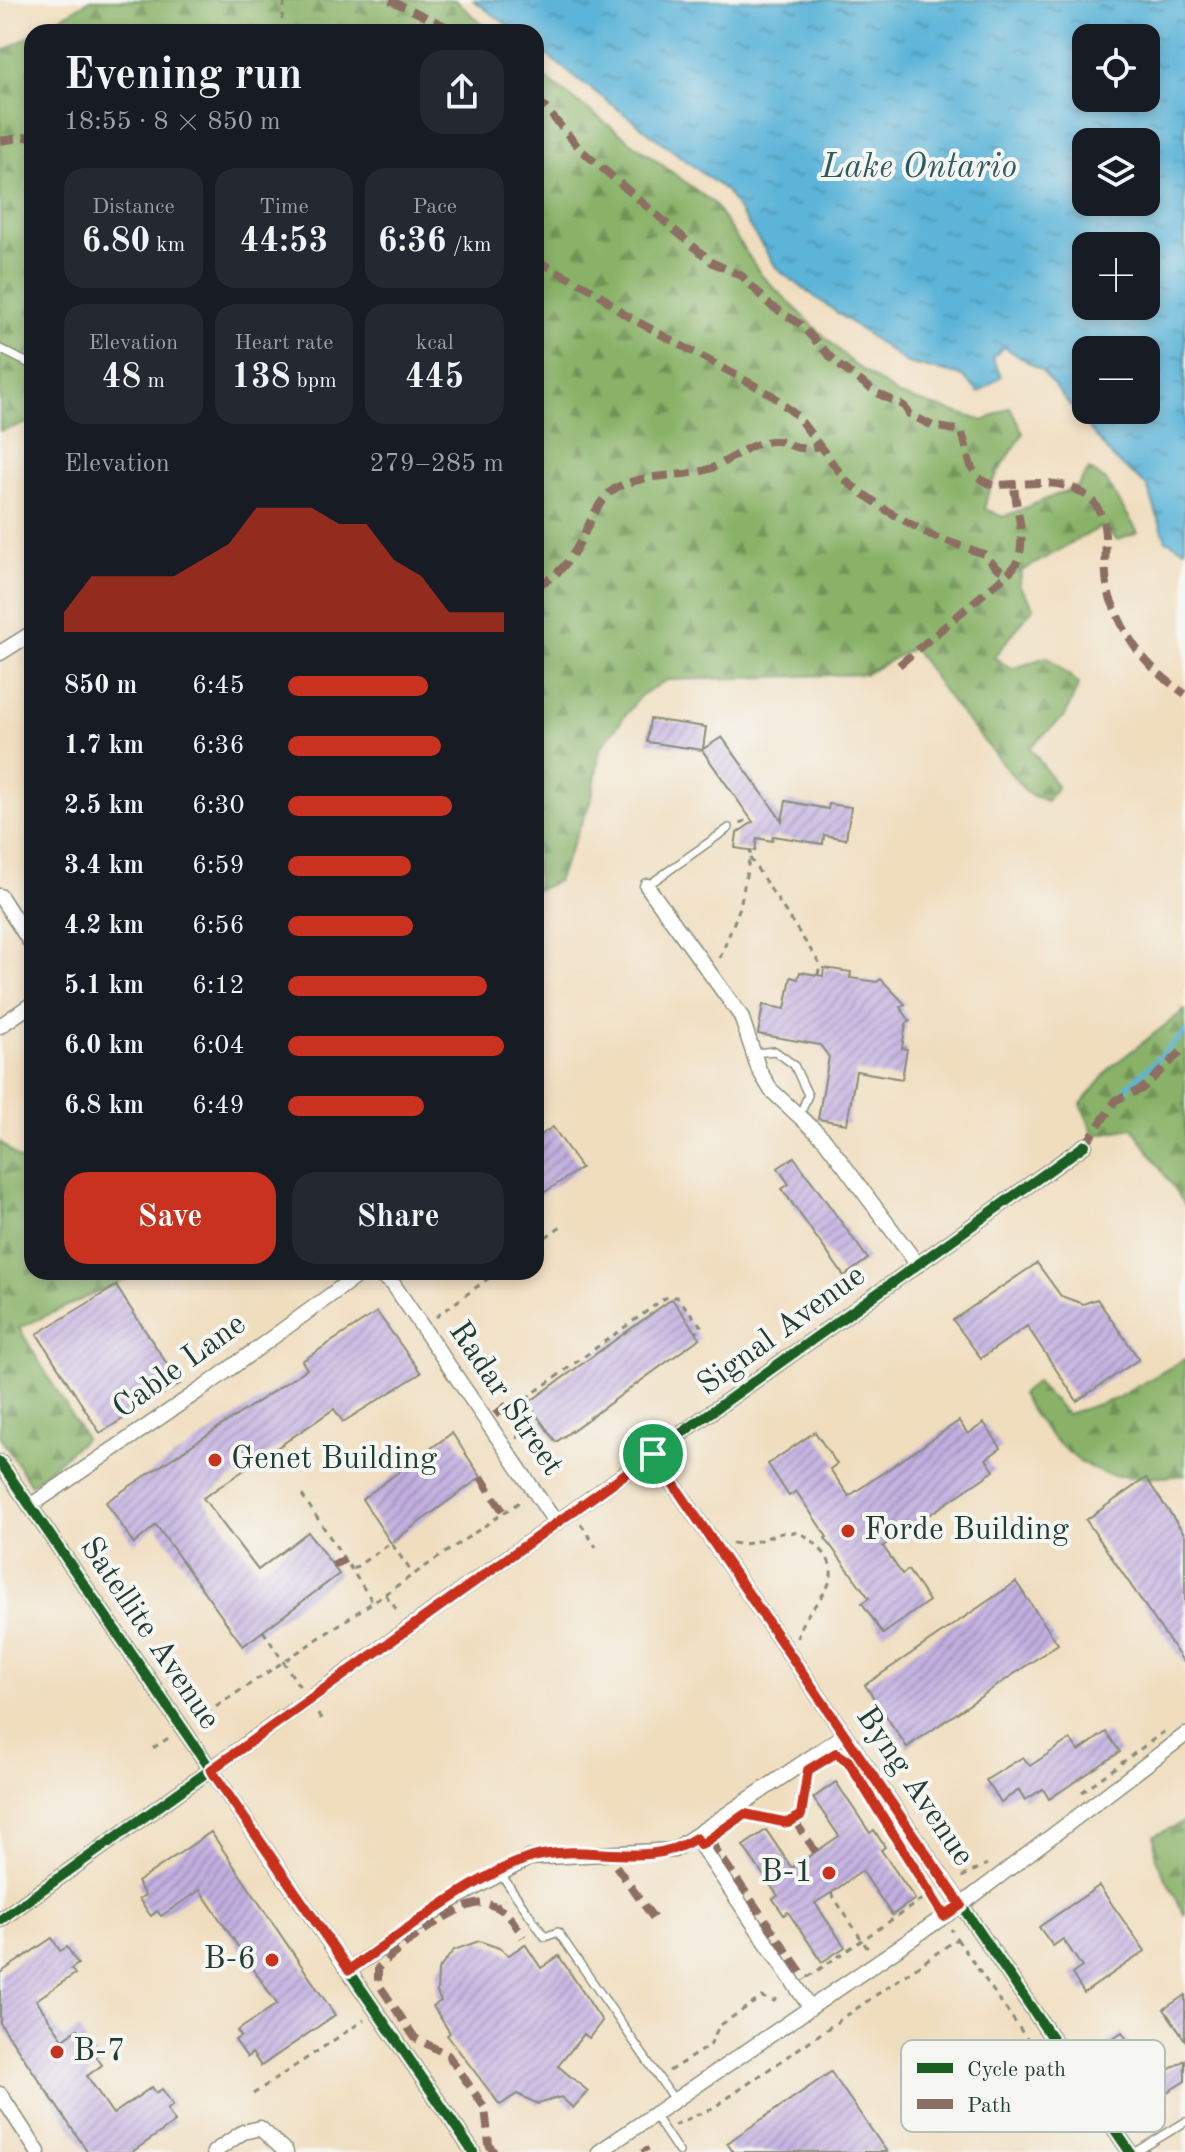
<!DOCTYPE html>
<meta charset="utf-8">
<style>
:root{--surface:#171b24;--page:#242831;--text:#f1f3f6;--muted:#9ea1a6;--accent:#c8321e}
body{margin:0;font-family:"Old Standard TT",serif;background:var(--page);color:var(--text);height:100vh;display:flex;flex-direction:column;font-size:30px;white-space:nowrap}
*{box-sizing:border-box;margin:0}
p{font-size:26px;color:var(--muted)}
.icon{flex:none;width:44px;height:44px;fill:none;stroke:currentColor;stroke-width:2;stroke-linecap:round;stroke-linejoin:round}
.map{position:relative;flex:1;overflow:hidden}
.details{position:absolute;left:24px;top:24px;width:520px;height:1256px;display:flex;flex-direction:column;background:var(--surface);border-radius:24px;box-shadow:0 4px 12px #0003}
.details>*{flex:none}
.controls{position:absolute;left:1072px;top:24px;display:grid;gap:16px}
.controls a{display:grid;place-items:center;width:88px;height:88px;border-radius:16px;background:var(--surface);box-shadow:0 4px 12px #0003;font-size:40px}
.pin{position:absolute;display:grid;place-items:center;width:68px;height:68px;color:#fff;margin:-34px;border:4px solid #fff;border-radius:50%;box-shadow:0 2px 8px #0007}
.round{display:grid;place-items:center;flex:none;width:84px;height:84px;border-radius:24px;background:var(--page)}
.head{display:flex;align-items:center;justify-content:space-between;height:136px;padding:0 40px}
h1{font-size:44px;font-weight:700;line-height:60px}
.figures{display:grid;grid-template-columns:repeat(3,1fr);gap:12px;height:136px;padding:8px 40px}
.figures div{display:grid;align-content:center;border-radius:20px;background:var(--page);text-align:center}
.figures b{font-size:34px;font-weight:700}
.figures small{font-size:22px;font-weight:400}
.figures p{font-size:22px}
.chart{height:224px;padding:16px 40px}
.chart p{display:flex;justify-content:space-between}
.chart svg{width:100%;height:144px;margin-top:8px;fill:var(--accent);opacity:.7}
.button{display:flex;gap:16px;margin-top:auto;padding:16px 40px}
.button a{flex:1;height:92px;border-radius:24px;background:var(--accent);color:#fff;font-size:32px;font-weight:700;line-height:92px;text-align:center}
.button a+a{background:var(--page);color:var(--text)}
ul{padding:0 40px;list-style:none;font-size:26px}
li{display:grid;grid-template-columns:128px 96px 1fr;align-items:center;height:60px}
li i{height:20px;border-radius:10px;background:var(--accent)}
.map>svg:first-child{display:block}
.forest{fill:url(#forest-firs);stroke:#54784e;stroke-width:2}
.water{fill:url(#water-ripples);stroke:#3d7886;stroke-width:2;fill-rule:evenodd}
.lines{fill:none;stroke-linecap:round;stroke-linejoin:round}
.stream{stroke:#5bb4d8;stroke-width:5}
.building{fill:url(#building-hatch)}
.lane-casing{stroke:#888d79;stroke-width:10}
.street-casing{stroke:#888d79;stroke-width:17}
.path{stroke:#888d79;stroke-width:3;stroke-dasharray:6 6;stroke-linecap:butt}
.lane{stroke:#fff;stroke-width:7}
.street{stroke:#fff;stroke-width:14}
.quiet{stroke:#8d6e63;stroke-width:8;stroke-dasharray:16 8;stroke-linecap:butt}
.cycleway-casing{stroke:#f6f6f2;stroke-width:15}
.cycleway{stroke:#1b5e20;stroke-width:10}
.route-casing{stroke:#fff;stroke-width:16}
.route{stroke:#c8321e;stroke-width:10}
.poi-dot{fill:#c8321e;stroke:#f6f6f2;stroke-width:3}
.labels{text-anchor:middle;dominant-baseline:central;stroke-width:8;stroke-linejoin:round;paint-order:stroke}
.street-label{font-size:32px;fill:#1f3d34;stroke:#f6f6f2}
.poi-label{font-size:32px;fill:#1f3d34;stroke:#f6f6f2;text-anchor:start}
.water-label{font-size:34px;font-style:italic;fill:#2e5b5d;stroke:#f6f6f2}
.key{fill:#f6f6f2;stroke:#b6beb9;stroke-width:2}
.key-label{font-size:22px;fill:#1f3d34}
</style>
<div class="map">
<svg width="1185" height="2152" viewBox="0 0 1185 2152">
<defs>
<pattern id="forest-firs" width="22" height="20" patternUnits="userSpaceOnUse" patternTransform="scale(2)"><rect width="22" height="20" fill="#89b268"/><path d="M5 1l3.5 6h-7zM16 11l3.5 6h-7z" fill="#6f9256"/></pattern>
<pattern id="water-ripples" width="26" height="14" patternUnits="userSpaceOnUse" patternTransform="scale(2)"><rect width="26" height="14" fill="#5bb4d8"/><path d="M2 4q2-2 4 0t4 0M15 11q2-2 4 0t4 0" fill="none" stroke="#4b94b0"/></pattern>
<pattern id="building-hatch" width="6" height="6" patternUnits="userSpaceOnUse" patternTransform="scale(2)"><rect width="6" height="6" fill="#c2aee0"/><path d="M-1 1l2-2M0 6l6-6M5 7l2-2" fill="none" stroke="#9d8fb6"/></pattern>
</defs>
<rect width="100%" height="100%" fill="#f6f6f2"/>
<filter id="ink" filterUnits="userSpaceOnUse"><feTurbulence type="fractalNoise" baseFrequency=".0125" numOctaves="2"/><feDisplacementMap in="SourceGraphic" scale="16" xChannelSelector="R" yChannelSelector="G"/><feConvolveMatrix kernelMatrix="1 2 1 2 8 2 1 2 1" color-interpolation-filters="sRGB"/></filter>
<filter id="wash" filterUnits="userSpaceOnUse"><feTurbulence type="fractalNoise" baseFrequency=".006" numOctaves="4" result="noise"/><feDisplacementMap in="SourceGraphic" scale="32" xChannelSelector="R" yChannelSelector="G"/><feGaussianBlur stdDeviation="1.8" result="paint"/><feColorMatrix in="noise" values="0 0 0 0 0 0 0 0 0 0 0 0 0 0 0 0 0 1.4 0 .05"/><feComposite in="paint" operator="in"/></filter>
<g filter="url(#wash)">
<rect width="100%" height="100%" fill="#f0ddbe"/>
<g class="forest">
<path d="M90,0H455L491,32H37Z"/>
<path d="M32,35V422L0,431V53Z"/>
<path d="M536,71L713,203L762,276L853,364L899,395L984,421L1010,407L1023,433C1009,459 987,480 985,509L1003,517L1078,486L1089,469L1107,482L1138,532L1118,540L1101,527L1022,571L1019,585L1034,607L994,657L1012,669L1047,657L1079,684L1065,716L1030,747L1057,786L1047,801L1028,794L952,703L913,648L865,674L667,680L640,696L600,749L592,798L557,881L536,891Z"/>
<path d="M1185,1010V1205L1133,1128L1094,1135L1081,1104L1111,1067Z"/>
<path d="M0,1142L20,1160L32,1152V1272H142L19,1328L85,1438L31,1485L0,1437Z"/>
<path d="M1185,1359V1475C1163,1478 1112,1480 1093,1469C1063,1453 1037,1424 1021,1394L1036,1382L1067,1414L1115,1399Z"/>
<path d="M1185,1821V1916L1156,1859L1154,1836Z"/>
</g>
<path class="water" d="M473,0H1185V549L1166,540L1147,486L1114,459L1042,371L1004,347L992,358L1001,376L979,393L963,376L907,363L778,270L726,191L536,47V32H517ZM1086,38H1146V98H1086ZM1086,142H1146V202H1086ZM1086,246H1146V306H1086ZM1086,350H1146V410H1086Z"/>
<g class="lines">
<path class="stream" d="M1126,1088L1185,1033"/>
</g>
<g id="blocks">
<g class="building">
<path d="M650,719L706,727L703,749L722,737L782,821L786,801L828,809L829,804L851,807L846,839L824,835L823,844L773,836L772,841L757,838L755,851L735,848L737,833L753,822L702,750L647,742Z"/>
<path d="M824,968L851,972L850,978L877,982L881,979L905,1004L900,1007L910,1021L906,1024L902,1048L907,1049L902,1079L856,1071L847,1124L818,1119L829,1057L820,1045L758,1034L763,1005L785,1009L791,977L798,979L800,972L823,976Z"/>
<path d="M553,1127L581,1168L536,1198V1138Z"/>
<path d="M794,1157L868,1259L844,1276L782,1189L789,1184L778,1168Z"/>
<path d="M1037,1263L1061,1296L1083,1304L1097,1299L1139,1359L1077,1401L1027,1326L981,1358L953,1320Z"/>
<path d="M116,1286L180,1384L100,1433L37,1334Z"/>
<path d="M672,1299L700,1338L556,1442L528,1403Z"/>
<path d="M377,1312L421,1373L343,1422L334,1409L203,1498L258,1570L308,1532L339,1574L243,1646L156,1525L134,1544L106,1502L307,1369L302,1361Z"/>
<path d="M959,1421L968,1434L984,1423L1001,1448L986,1459L994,1471L883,1546L902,1574L908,1570L929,1601L883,1634L862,1603L869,1598L825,1538L827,1537L796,1491L789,1496L768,1464L815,1432L837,1464L830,1469L849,1496Z"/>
<path d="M452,1433L481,1477L391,1543L362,1499Z"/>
<path d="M1146,1478L1185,1535V1664L1086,1520Z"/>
<path d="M1016,1582L1058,1644L907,1747L865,1685Z"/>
<path d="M1106,1732L1120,1752L1049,1799L1043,1789L1025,1800L1019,1790L1001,1802L986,1780L1023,1757L1030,1766L1070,1739L1079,1751Z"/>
<path d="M836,1782L870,1833L874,1830L885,1847L881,1850L915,1899L892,1915L862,1871L831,1893L815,1903L845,1947L822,1962L788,1912L784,1915L773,1899L778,1896L743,1846L766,1830L792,1868L839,1836L813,1798Z"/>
<path d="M211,1832L335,2015L261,2066L252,2053L247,2057L235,2040L241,2036L237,2031L277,2004L200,1890L161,1916L157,1911L151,1916L139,1899L145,1895L137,1882Z"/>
<path d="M1099,1886L1145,1951L1084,1993L1072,1974L1082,1967L1063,1939L1053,1946L1039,1927Z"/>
<path d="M52,1938L60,1951L67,1947L78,1964L71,1969L75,1974L36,2000L63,2039L78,2029L102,2065L87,2076L113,2114L152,2087L156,2093L162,2089L173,2105L167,2110L175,2122L132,2152H88L0,2023V1973Z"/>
<path d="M479,1941L499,1948L509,1955L525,1944L541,1968L559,1956L602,2021L589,2038L584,2034L558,2066L588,2091L573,2108L561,2097L538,2104L517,2094L500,2105L447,2035L450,2033L433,2006L441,2001L437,1992L438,1970L454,1950Z"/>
<path d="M1185,1995V2040L1164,2009Z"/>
<path d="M1122,2032L1138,2057L1122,2068L1106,2043Z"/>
<path d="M1185,2060V2081L1144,2106L1135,2090Z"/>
<path d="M831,2072L887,2152H733L727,2143Z"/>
</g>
</g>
</g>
<g filter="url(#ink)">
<use href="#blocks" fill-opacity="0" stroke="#888d79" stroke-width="2"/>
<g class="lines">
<defs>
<g id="lane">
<path d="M0,349L32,365"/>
<path d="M647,886L729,828"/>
<path d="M754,1053L775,1051L794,1065L808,1095L799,1117"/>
<path d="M500,1873L545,1937L558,1932L675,2101"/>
<path d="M654,2115L679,2152"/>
<path d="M1136,2152L1185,2122"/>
</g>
<g id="street">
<path d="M0,653L32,633"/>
<path d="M647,886L741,1016L759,1070L771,1090L825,1140L918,1265"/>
<path d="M0,896L32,945"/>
<path d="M0,1026L32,1004"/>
<path d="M375,1272L393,1284L556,1523"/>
<path d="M653,1454L1130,2152"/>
<path d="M0,1462L473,2152"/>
<path d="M30,1506L206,1386L362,1272"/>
<path d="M696,1838L810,2007"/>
<path d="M0,1920L1085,1145"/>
<path d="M349,1970L458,1897L529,1858L674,1850L844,1735"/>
<path d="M0,2094L38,2152"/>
<path d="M214,2152L243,2132L260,2128L286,2152"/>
<path d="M599,2152L961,1905L1185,1735"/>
</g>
</defs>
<use href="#lane" class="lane-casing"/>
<use href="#street" class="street-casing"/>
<g class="path">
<path d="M280,32L285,0"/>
<path d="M740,823L751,819"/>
<path d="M750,858L820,964L818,975"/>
<path d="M720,958L740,907L751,850"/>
<path d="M536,1244L561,1226"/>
<path d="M436,1317L497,1272"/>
<path d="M517,1439L524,1417L517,1405L665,1298L677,1297L702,1327L696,1333"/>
<path d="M681,1453L685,1458L683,1472"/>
<path d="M302,1495L373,1602"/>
<path d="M581,1524L596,1547"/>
<path d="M732,1543C759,1548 774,1528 798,1533C809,1536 815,1543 822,1551C852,1586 799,1608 798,1638"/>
<path d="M353,1569L391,1543L413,1574"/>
<path d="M385,1594L521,1501"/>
<path d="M263,1631L300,1687"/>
<path d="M318,1714L324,1724"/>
<path d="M196,1720L385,1594L400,1614"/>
<path d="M153,1748L170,1737"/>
<path d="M1082,1792L1166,1730"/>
<path d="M754,1816L788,1823L801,1815L807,1777"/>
<path d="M962,1877L987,1864"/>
<path d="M831,1893L868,1949"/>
<path d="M495,1907L505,1900"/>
<path d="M957,1939L1034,2049L1046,2056"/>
<path d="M808,1977L934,1891"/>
<path d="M669,2071L710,2045L719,2026L762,1997L774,2001L782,1995"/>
<path d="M253,2094L364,2020"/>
<path d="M674,2125L713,2108L957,1939L951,1929"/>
</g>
<use href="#lane" class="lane"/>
<use href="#street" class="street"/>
<g class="quiet">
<path d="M390,0L458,32"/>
<path d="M536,97L581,150L713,263L742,276L770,305L800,324L837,364L877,393L904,406L909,414L933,426L961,431C971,454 965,477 993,485C1020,485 1051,478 1077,490C1122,511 1096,562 1111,600C1129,645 1146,666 1185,694"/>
<path d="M0,141L32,136"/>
<path d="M536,260L598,293L622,313L772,395L797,416L847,482L886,510L932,536L984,554L996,567L1007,574C1033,554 1016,514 1014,485"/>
<path d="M536,586C587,564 584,507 616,488C643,473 678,478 706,470C730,463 747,442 773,441C793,440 789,454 819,446"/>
<path d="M899,665L1007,574"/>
<path d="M1085,1145L1116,1100L1142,1089L1185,1048"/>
<path d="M495,1415L510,1403L517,1405"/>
<path d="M481,1477L504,1513"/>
<path d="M333,1566L345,1559"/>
<path d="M794,1820L816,1852"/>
<path d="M714,1839L715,1848L806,1979"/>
<path d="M616,1866L657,1923"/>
<path d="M644,2148L646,2152"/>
<path d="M494,2152L489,2145L485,2108L448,2055L415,2038L378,1983V1968C396,1950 463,1896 488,1904C507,1909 514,1922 523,1937"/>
</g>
<defs>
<g id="cycleway">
<path d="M653,1454L1130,2152"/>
<path d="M0,1462L473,2152"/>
<path d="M0,1920L1085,1145"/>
</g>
</defs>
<use href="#cycleway" class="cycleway-casing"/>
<use href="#cycleway" class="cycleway"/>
</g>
</g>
<g class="lines" filter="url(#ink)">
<defs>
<path id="route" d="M653,1454L961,1905L944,1916L848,1761L836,1753L808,1770L801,1815L788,1823L745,1814L701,1845L696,1838C646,1871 587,1842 533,1857C480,1871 396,1938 349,1970L211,1770Z"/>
</defs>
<use href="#route" class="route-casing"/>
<use href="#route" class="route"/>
</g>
<g class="poi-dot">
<circle cx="215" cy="1460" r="8"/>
<circle cx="848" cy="1531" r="8"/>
<circle cx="829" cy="1873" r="8"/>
<circle cx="272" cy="1960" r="8"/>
<circle cx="57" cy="2052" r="8"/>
</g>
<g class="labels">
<g class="street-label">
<text transform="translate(782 1331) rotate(-36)">Signal Avenue</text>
<text transform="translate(180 1367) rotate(-36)">Cable Lane</text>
<text transform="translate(505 1399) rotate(56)">Radar Street</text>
<text transform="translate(149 1634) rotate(56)">Satellite Avenue</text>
<text transform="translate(914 1787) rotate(56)">Byng Avenue</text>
</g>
<g class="poi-label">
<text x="231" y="1460">Genet Building</text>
<text x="864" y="1531">Forde Building</text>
<text x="813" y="1873" text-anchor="end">B-1</text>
<text x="256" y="1960" text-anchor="end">B-6</text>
<text x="73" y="2052">B-7</text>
</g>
<g class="water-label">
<text x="919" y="168">Lake Ontario</text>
</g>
</g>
<rect x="901" y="2040" width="264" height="92" rx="12" class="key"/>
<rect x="917" y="2063" width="36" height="10" fill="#1b5e20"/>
<rect x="917" y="2099" width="36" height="10" fill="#8d6e63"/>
<g class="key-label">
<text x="967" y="2076">Cycle path</text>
<text x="967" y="2112">Path</text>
</g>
</svg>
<div class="controls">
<a><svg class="icon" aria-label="locate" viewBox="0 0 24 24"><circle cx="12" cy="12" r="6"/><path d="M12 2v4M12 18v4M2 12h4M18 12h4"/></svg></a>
<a><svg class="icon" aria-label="layers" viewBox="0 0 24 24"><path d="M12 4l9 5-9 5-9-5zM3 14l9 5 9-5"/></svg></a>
<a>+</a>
<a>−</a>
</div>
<div class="pin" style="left:653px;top:1454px;background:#1e9e55"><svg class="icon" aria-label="arrive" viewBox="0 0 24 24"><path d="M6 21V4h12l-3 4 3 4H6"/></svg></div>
<section class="details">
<div class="head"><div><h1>Evening run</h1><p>18:55 · 8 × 850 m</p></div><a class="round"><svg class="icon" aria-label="share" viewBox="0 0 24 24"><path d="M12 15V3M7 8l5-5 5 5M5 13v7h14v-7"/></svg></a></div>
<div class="figures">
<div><p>Distance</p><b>6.80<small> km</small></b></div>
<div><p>Time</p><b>44:53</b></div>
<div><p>Pace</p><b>6:36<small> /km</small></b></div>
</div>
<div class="figures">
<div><p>Elevation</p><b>48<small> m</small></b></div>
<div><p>Heart rate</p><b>138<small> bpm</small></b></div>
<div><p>kcal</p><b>445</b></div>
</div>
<div class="chart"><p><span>Elevation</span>279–285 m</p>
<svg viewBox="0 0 160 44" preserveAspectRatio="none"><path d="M0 44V38L10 27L20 27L30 27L40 27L50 22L60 17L70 6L80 6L90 6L100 11L110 11L120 22L130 27L140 38L150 38L160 38V44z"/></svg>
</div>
<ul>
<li><b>850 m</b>6:45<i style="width:65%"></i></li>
<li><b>1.7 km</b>6:36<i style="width:71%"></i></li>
<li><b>2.5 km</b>6:30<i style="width:76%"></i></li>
<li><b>3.4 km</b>6:59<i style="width:57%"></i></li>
<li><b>4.2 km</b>6:56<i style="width:58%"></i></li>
<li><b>5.1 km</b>6:12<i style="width:92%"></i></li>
<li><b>6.0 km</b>6:04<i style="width:100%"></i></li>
<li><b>6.8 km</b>6:49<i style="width:63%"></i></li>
</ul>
<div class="button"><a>Save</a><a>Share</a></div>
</section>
</div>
